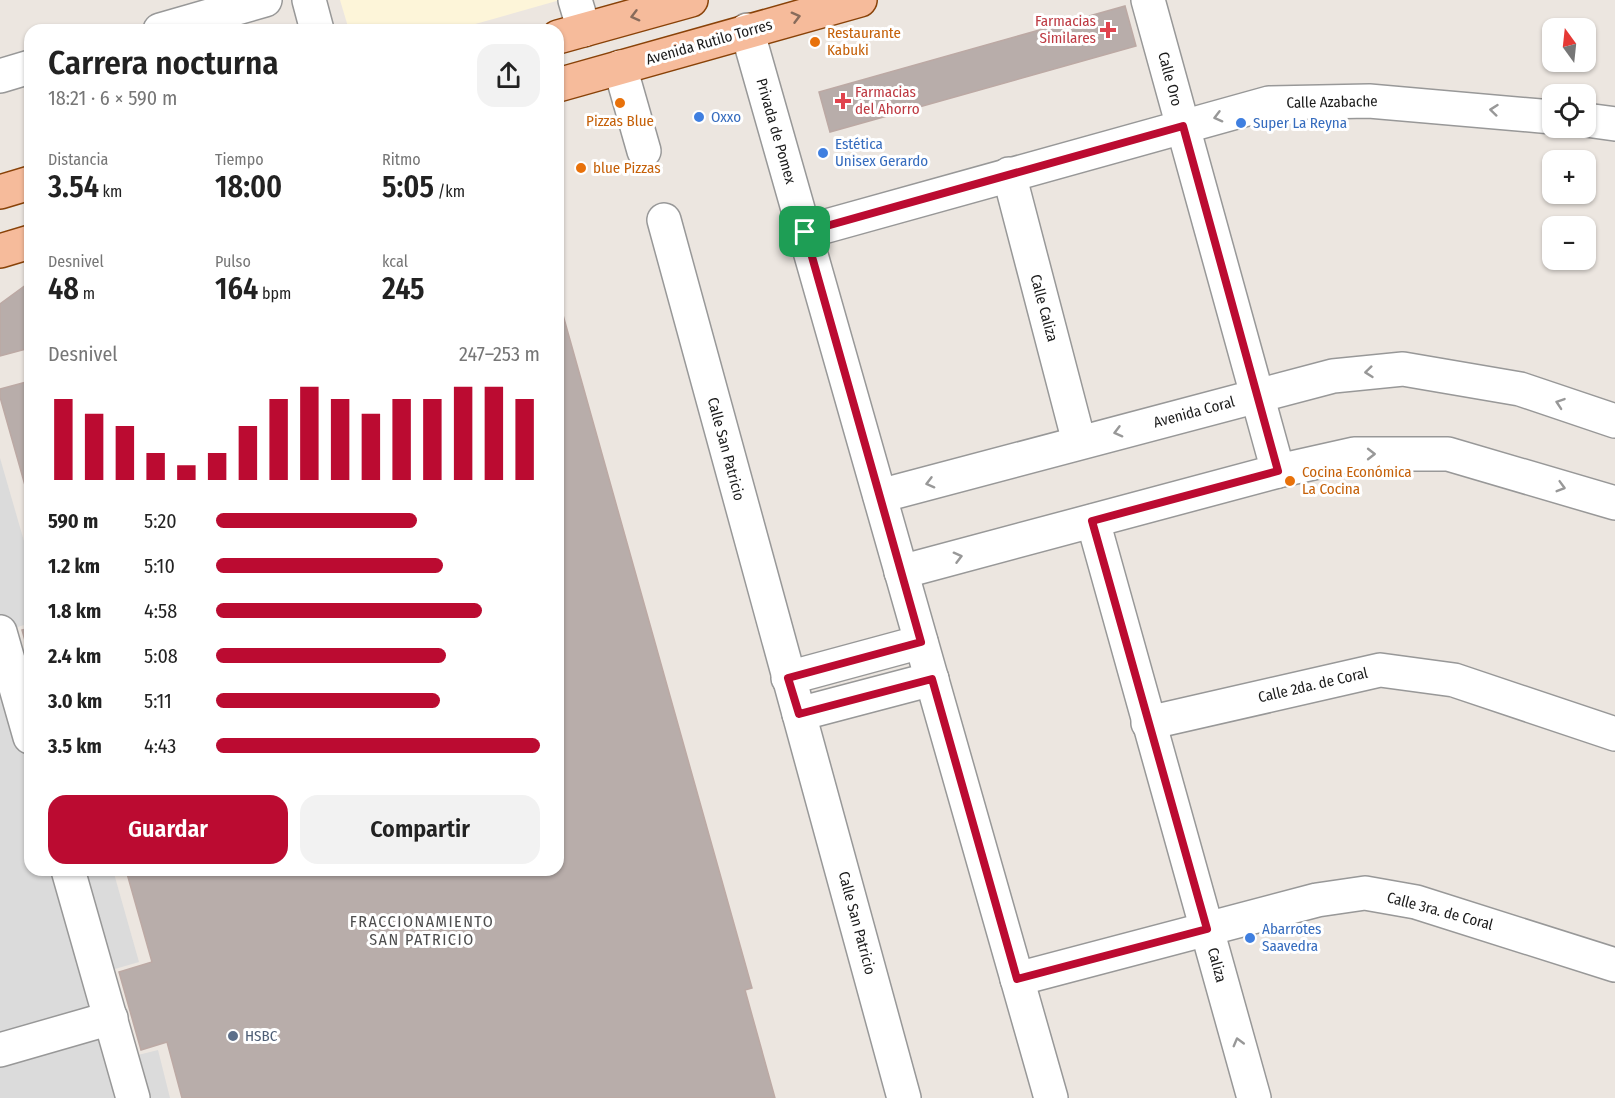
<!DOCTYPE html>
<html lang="es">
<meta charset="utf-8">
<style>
:root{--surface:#fff;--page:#f2f2f2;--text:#222;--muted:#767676;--accent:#bb0b31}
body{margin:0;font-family:"Fira Sans Condensed",sans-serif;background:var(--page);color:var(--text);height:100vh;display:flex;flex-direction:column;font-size:22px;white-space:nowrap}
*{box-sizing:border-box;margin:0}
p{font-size:20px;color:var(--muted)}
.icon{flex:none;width:33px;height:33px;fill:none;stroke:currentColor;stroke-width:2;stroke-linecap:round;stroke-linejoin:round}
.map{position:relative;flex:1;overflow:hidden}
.panel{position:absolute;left:24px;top:24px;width:540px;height:852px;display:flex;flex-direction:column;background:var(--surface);border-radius:18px;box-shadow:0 2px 4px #0004}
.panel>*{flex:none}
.needle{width:39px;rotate:345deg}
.tools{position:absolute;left:1542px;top:18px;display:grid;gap:12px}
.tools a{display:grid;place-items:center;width:54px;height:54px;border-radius:12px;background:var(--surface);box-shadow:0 2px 4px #0004;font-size:30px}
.pin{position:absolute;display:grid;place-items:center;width:51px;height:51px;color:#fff;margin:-26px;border-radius:12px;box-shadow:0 3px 9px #0006}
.round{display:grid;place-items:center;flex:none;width:63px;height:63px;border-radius:18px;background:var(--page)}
.headline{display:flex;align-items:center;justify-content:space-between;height:102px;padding:0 24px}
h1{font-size:33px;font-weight:600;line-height:45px}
.stats{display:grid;grid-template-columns:repeat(3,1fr);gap:9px;height:102px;padding:6px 24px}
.stats div{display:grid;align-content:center}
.stats b{font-size:30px;font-weight:600}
.stats small{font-size:16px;font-weight:400}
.stats p{font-size:16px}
.chart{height:168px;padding:12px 24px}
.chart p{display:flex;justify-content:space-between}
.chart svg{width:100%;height:108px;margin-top:6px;stroke:var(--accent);stroke-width:6}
.primary-button{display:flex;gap:12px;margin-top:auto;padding:12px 24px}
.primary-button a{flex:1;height:69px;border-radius:18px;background:var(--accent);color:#fff;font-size:24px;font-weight:600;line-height:69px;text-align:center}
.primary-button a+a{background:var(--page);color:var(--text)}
ul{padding:0 24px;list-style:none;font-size:20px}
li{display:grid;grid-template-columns:96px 72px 1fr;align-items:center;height:45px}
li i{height:15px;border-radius:8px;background:var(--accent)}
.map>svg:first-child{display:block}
.education{fill:#fdf5d9}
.parking{fill:#dbdbdb}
.building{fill:#b8adaa;stroke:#bca9a4;stroke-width:1.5}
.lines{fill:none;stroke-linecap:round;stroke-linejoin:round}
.minor-casing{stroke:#989898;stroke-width:36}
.major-casing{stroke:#894208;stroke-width:36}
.minor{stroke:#fff;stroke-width:33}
.major{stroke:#f6bb9b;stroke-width:33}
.oneway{stroke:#886b5b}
.oneway2{stroke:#989898}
.route-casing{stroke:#fff;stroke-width:12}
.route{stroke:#bb0b31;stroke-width:8}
.health-dot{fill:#e0444e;stroke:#fff;stroke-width:2}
.food-dot{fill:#e8710a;stroke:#fff;stroke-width:2}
.shop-dot{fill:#3f7fe0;stroke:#fff;stroke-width:2}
.service-dot{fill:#5c6f8a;stroke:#fff;stroke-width:2}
.labels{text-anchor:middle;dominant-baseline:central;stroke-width:6;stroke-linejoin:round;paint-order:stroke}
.health-label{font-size:15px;fill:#be3a42;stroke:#fff;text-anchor:end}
.food-label{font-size:15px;fill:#c56008;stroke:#fff;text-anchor:start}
.street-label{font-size:15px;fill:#1b1b1b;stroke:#fff}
.shop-label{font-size:15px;fill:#366cbe;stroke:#fff;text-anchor:start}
.service-label{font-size:15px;fill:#4e5e75;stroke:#fff;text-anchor:start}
.neighbourhood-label{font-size:16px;letter-spacing:1.5px;fill:#4e4e4e;stroke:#fff}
</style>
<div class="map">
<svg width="1615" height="1098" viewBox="0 0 1615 1098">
<rect width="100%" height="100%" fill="#ece6e0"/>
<path class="education" d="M340,0H560L454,30H349Z"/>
<path class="parking" d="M0,458L30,562V623L12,629L30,697V870H113L139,962L108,971L130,1057L158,1050L170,1098H0Z"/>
<g class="building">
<path d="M1125,6L1136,46L830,132L819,92Z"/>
<path d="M30,282V348L0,356V304Z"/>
<path d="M563,315L752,988L745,990L775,1098H182L167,1042L141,1050L119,972L152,962L126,870H558V317Z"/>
<path d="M30,381V503L0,397V389Z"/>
<path d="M30,628V658L22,630Z"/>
</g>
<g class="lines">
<defs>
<g id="minor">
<path d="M309,0L317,30"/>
<path d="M575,0L584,30"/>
<path d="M1148,0L1278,471"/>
<path d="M160,30L265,0"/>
<path d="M747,30L1051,1098"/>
<path d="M620,67L644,151"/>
<path d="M0,76L30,67"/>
<path d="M1586,120L1615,124"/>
<path d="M1009,174L1079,442"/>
<path d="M664,220L904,1098"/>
<path d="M805,232L1269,103L1369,101L1552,117"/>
<path d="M880,496L1333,376L1403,369L1520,389L1615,421"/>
<path d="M1093,521L1254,1098"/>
<path d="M901,572L1278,471L1354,454H1448L1615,503"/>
<path d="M0,632L30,737"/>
<path d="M788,678L921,642"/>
<path d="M799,714L932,679"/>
<path d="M1148,723L1380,670L1454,680L1615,734"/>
<path d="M68,870L133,1098"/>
<path d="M1017,979L1317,900L1365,893L1416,902L1615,965"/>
<path d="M0,1050L111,1018"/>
</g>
<g id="major">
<path d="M558,37L691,0"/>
<path d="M558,85L860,0"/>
<path d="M0,192L30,183"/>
<path d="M0,251L30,242"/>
</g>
</defs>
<use href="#minor" class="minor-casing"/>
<use href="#major" class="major-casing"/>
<use href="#minor" class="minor"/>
<use href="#major" class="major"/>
</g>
<defs><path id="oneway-chevron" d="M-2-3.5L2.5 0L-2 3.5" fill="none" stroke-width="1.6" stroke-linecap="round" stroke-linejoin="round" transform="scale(1.5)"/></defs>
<g class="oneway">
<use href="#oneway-chevron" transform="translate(635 16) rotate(165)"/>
<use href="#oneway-chevron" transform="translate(796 17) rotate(-15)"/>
</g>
<g class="oneway2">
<use href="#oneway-chevron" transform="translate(1494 110) rotate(-174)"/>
<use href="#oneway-chevron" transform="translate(1218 117) rotate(165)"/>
<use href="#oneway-chevron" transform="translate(1369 372) rotate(174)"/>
<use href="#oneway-chevron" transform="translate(1560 403) rotate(-161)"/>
<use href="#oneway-chevron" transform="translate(1118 432) rotate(165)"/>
<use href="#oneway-chevron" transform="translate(1371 454)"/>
<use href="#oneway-chevron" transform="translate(930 483) rotate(165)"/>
<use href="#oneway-chevron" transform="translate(1561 487) rotate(16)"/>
<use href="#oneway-chevron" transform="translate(958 557) rotate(-15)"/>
<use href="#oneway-chevron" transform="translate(1238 1042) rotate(-105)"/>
</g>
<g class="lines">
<defs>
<path id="route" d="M1183,126L1278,471L1092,521L1207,929L1017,979L932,679L799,714L788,678L921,642L805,232Z"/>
</defs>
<use href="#route" class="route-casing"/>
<use href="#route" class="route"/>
</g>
<g class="health-dot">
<path d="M1105 21h6v6h6v6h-6v6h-6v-6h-6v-6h6z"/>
<path d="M840 92h6v6h6v6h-6v6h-6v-6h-6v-6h6z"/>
</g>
<g class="food-dot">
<circle cx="815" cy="42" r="6"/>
<circle cx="620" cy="103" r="6"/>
<circle cx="581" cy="168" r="6"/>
<circle cx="1290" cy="481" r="6"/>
</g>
<g class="shop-dot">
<circle cx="699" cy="117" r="6"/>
<circle cx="1241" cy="123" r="6"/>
<circle cx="823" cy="153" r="6"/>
<circle cx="1250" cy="938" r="6"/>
</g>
<circle class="service-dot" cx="233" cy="1036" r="6"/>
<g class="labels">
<g class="health-label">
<text x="1096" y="21">Farmacias<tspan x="1096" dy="17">Similares</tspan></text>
<text x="855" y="92" text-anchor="start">Farmacias<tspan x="855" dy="17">del Ahorro</tspan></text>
</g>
<g class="food-label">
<text x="827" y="33">Restaurante<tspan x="827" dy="17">Kabuki</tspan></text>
<text x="620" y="121" text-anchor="middle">Pizzas Blue</text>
<text x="593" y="168">blue Pizzas</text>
<text x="1302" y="472">Cocina Económica<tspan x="1302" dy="17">La Cocina</tspan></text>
</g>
<g class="street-label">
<text transform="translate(709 42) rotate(-16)">Avenida Rutilo Torres</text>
<text transform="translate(1170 79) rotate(75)">Calle Oro</text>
<text transform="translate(1332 102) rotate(-1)">Calle Azabache</text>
<text transform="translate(776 131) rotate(74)">Privada de Pomex</text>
<text transform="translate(1044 308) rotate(75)">Calle Caliza</text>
<text transform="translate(1194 412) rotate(-15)">Avenida Coral</text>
<text transform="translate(726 449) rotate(75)">Calle San Patricio</text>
<text transform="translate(1313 685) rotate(-13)">Calle 2da. de Coral</text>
<text transform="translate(1440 911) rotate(15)">Calle 3ra. de Coral</text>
<text transform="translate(857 923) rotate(75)">Calle San Patricio</text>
<text transform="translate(1217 965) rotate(75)">Caliza</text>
</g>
<g class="shop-label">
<text x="711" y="117">Oxxo</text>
<text x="1253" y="123">Super La Reyna</text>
<text x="835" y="144">Estética<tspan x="835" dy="17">Unisex Gerardo</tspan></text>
<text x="1262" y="929">Abarrotes<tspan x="1262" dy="17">Saavedra</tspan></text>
</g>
<g class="service-label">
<text x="245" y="1036">HSBC</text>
</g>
<g class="neighbourhood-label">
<text x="422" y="921">FRACCIONAMIENTO<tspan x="422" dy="18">SAN PATRICIO</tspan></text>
</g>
</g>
</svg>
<div class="tools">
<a><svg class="needle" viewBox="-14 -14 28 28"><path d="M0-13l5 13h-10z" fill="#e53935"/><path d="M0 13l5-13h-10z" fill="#767676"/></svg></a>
<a><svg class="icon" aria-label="locate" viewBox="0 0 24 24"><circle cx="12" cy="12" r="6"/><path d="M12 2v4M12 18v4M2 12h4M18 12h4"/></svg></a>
<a>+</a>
<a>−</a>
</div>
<div class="pin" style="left:805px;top:232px;background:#1e9e55"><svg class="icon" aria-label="arrive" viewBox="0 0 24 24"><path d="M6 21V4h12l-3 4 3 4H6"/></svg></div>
<section class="panel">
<div class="headline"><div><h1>Carrera nocturna</h1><p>18:21 · 6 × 590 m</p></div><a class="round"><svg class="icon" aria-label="share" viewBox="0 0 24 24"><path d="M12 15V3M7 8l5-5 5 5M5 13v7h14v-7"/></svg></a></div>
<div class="stats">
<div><p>Distancia</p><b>3.54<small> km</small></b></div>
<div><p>Tiempo</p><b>18:00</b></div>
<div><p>Ritmo</p><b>5:05<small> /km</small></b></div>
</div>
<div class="stats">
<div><p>Desnivel</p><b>48<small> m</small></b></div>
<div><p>Pulso</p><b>164<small> bpm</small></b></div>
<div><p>kcal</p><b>245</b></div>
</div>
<div class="chart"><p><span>Desnivel</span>247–253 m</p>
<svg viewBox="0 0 160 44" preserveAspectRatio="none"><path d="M5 44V11M15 44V17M25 44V22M35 44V33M45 44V38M55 44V33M65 44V22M75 44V11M85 44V6M95 44V11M105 44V17M115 44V11M125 44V11M135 44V6M145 44V6M155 44V11"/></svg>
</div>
<ul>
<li><b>590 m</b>5:20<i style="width:62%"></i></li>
<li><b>1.2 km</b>5:10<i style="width:70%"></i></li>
<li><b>1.8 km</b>4:58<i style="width:82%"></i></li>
<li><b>2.4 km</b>5:08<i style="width:71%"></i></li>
<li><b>3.0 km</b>5:11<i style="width:69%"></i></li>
<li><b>3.5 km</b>4:43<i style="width:100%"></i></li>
</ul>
<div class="primary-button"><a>Guardar</a><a>Compartir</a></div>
</section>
</div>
